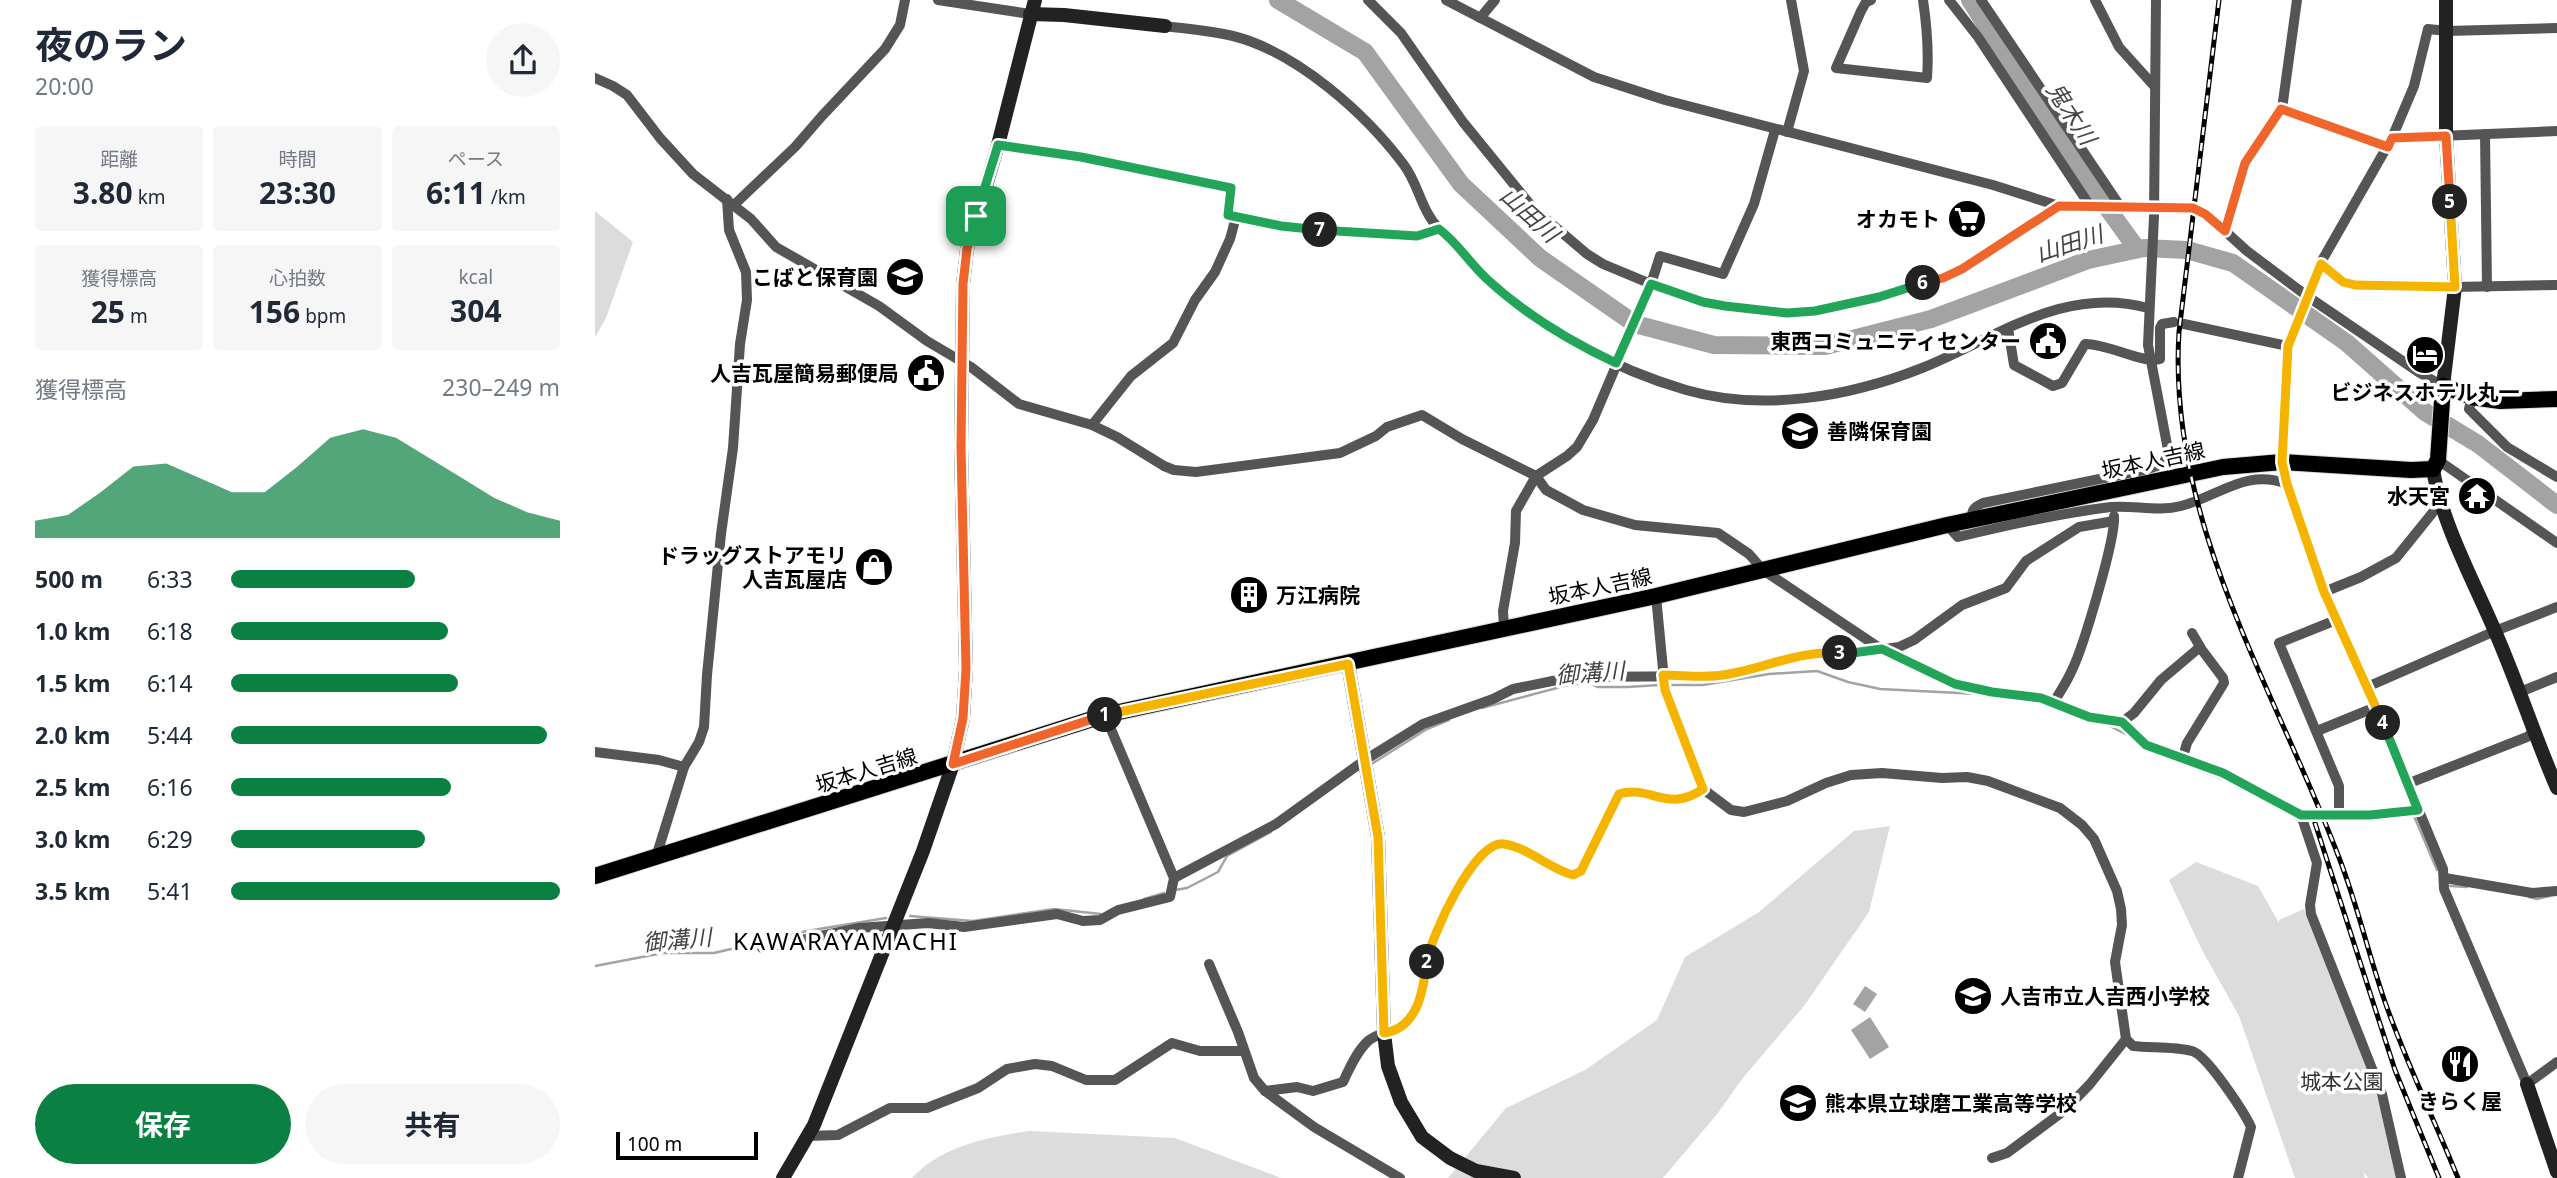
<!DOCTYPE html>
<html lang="ja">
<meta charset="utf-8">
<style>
:root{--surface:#fff;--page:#f6f6f7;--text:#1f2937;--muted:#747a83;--accent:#0b8043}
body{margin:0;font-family:"Noto Sans","Noto Sans JP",sans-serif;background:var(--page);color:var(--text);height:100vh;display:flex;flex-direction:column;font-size:26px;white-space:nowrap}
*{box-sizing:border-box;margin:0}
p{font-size:23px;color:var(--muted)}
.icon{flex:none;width:38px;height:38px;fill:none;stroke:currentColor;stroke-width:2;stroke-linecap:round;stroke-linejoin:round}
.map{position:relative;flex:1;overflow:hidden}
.drawer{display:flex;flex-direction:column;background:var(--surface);width:595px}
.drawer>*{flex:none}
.scale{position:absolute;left:21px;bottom:18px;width:142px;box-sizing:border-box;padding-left:7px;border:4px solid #000;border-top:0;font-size:19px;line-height:24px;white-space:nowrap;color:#000;-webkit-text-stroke:5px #fff;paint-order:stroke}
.pin{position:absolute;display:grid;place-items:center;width:60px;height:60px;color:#fff;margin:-30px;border-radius:14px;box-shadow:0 4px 10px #0006}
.km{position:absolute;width:35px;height:35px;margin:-18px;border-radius:50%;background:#222;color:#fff;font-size:19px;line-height:35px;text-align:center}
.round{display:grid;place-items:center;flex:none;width:74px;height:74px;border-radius:37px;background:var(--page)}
.head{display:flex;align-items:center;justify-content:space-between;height:119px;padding:0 35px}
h1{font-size:38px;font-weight:700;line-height:52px}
.stats{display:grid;grid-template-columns:repeat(3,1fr);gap:10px;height:119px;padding:7px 35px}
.stats div{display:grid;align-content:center;border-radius:7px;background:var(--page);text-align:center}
.stats b{font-size:30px;font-weight:700}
.stats small{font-size:19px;font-weight:400}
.stats p{font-size:19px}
.chart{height:196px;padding:14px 35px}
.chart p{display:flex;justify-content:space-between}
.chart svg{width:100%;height:126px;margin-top:7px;fill:var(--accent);opacity:.7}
.action{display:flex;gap:14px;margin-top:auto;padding:14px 35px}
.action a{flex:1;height:80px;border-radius:42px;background:var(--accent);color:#fff;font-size:28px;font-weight:700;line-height:80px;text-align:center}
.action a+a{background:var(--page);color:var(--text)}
ul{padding:0 35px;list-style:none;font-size:23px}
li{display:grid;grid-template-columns:112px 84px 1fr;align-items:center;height:52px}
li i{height:18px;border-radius:9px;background:var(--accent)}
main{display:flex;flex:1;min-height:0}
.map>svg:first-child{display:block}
.green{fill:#dcdcdc}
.water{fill:#a3a3a3}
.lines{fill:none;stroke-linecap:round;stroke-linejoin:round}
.stream{stroke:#a3a3a3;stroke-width:2.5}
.river{stroke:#a3a3a3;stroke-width:18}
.primary-casing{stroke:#dbdbdb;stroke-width:18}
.street{stroke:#555;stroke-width:10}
.secondary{stroke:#222;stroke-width:14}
.primary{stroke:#000;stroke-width:16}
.rail-casing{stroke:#000;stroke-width:5}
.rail{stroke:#fff;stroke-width:2.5;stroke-dasharray:8;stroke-linecap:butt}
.split-1-casing{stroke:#fff;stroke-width:14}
.split-2-casing{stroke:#fff;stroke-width:14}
.split-3-casing{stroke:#fff;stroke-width:14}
.split-4-casing{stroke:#fff;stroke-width:14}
.split-5-casing{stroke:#fff;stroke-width:14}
.split-6-casing{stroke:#fff;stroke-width:14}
.split-7-casing{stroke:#fff;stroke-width:14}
.split-8-casing{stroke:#fff;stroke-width:14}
.split-1{stroke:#f0652b;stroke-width:9}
.split-2{stroke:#f5b400;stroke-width:9}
.split-3{stroke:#f5b400;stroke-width:9}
.split-4{stroke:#22a559;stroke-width:9}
.split-5{stroke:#f5b400;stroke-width:9}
.split-6{stroke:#f0652b;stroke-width:9}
.split-7{stroke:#22a559;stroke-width:9}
.split-8{stroke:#22a559;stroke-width:9}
.labels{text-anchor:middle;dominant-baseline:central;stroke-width:7;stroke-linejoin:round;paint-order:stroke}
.poi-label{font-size:21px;font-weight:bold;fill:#000;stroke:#fff;text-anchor:end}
.street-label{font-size:21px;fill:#000;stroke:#fff}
.park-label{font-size:21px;fill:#333;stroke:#fff}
.water-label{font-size:23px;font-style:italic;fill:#444;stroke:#fff}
.quarter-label{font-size:24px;letter-spacing:2px;fill:#000;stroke:#fff}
</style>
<main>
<section class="drawer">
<div class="head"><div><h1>夜のラン</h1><p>20:00</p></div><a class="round"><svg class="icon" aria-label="share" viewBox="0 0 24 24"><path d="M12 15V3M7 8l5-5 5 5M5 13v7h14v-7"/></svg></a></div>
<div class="stats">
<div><p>距離</p><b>3.80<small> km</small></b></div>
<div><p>時間</p><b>23:30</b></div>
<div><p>ペース</p><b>6:11<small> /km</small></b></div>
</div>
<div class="stats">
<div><p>獲得標高</p><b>25<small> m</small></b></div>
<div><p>心拍数</p><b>156<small> bpm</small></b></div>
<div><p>kcal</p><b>304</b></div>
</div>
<div class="chart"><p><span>獲得標高</span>230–249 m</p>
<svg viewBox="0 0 160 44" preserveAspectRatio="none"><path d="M0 44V38L10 36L20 28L30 19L40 18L50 23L60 28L70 28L80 19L90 9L100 6L110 9L120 16L130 23L140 30L150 35L160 38V44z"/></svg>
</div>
<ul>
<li><b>500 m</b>6:33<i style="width:56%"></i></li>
<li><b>1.0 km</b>6:18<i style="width:66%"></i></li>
<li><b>1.5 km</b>6:14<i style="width:69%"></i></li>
<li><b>2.0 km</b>5:44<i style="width:96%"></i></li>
<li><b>2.5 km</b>6:16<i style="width:67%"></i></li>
<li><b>3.0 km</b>6:29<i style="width:59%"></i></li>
<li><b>3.5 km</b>5:41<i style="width:100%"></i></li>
</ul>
<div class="action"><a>保存</a><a>共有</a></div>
</section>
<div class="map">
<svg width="1962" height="1178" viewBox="0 0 1962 1178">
<rect width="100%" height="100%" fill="#fff"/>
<g class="green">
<path d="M0,211L38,242L11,318L0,337Z"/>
<path d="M1295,826L1274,912L1209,1006L1147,1079L1123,1113L1068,1178H853L911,1108L990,1070L1062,1020L1090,957L1164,912L1259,831Z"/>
<path d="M1601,862L1663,886L1684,923V920L1709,909L1776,1077L1791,1126L1801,1178H1773L1768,1171L1770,1178H1700L1644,1016L1607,950L1574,880Z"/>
<path d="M434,1131L580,1138L686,1178H317C346,1146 393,1137 434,1131Z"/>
</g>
<g class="water">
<path d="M1270,986L1282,994L1270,1012L1258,1004Z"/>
<path d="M1275,1017L1294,1047L1275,1059L1256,1030Z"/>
</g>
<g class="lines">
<g class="stream">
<path d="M1072,685H1108L1174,674L1222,671L1253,682L1285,689L1383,694"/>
<path d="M1410,698L1428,701"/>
<path d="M887,708L973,685L994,683L1003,687H1032L1065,685"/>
<path d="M1511,724L1536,737"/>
<path d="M1572,757L1637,783"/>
<path d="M778,763L832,729L854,720"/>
<path d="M1689,811L1703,820"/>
<path d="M1808,816H1819L1842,870"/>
<path d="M1855,886L1872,887"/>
<path d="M580,890L592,888L623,872L632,856L676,832"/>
<path d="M1934,897L1942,899L1955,896"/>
<path d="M549,899L569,893"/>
<path d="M315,916L378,921L459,909L506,914"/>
<path d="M0,966L68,953H119L212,931L291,918"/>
</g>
<g class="river">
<path d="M683,0L770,52L866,184L945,258L1040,324L1119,345L1230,346L1336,319L1493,260L1549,248L1592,250L1638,263L1752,343L1830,412L1883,444L1962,505"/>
<path d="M1375,0L1469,148L1542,249"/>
</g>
<defs>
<path id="primary" d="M0,876L510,715L1061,596L1352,525L1628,467L1687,462L1816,470L1838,469L1843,460L1848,386L1877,397L1905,401L1962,399"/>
</defs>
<use href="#primary" class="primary-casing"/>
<g class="street">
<path d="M343,0L435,14"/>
<path d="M773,0L806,33L868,122L938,208L992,254L1008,264L1056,284L1108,301L1192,313L1220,311L1284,297L1348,278L1367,269L1464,206"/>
<path d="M851,0L999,77L1070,100L1398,185L1464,206L1587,207L1598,208L1610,213L1652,251L1712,296L1825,373L1848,386"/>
<path d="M1276,0L1271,2L1266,11L1241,68L1332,78C1334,51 1332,27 1328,0"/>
<path d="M1354,0L1383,37L1495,206"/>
<path d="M1386,0L1525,206"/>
<path d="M1500,0L1524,47L1560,87"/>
<path d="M885,18L900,0"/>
<path d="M570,26C593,29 616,31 638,36C702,52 771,114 809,165C824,185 826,211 845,230C849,234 854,236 858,241C869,254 879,268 892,279C946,330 1019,369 1091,390C1167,412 1254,397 1327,368C1402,338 1468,285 1553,308"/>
<path d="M1962,28L1852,31L1833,29L1819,86L1797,138L1725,264L1693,346L1687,462L1692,484L1729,592L1781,707L1848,869L1849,889L1932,1084L1962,1062"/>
<path d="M0,78L18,86L32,95L65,138L98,174L156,219L181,247L284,306L332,341L376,367L424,404L497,425L522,437L569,466L579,470L601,472L745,453L781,436L792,427L827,415L867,439L941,476L951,490L988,510L1040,525L1123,533L1154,554L1168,570L1292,653L1311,662L1339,672L1360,684L1397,692L1446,698L1494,717L1527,722L1551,745L1628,773L1706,815H1775L1823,810"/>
<path d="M1687,109L1793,147"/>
<path d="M1192,132L1209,71L1196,0"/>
<path d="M1890,134L1892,287"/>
<path d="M1797,138L1962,131"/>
<path d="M403,145L486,157L636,188L633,215L718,230L822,236L844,229"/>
<path d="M139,205L200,147L227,116L290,49L305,25L310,0"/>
<path d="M1630,231L1650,163L1687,109L1702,0"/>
<path d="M1725,264L1748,282L1760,285L1860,287L1962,285"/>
<path d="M1589,324L1693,346"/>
<path d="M1413,328L1419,365L1458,386L1467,383L1490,344C1511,343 1552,365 1565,359V328L1567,324L1579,322"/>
<path d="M1877,397L1874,409L1912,447L1962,477"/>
<path d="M497,425L536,376L578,343L600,300L620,272L635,239L641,217"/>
<path d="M1843,460L1962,543"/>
<path d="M1377,520C1376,510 1379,507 1388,503L1553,469L1567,464L1574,455L1553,345L1559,216L1561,0"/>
<path d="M1352,525L1363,537C1413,525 1465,513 1516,507C1539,505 1563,512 1586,506C1624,496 1652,468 1692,484"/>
<path d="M1729,592L1766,577L1801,558L1847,501"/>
<path d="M1061,596L1070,690L1108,789L1136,810L1149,812L1192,801L1231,783L1256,775L1287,773L1347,778L1372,777L1393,781L1465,808L1487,825L1499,839L1522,891L1526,909L1527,925L1520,962L1531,1039L1538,1046C1556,1048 1579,1046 1597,1051C1612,1055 1649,1112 1656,1127L1643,1178"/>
<path d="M1741,620L1684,643L1744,786V815"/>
<path d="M909,627L908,611L920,543L921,511L941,476L972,456L982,447L998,420L1056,284L1065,256L1128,274L1159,204L1180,130"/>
<path d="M1772,687L1900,631L1962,607"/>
<path d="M1925,692L1962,677"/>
<path d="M1458,704C1464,693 1472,682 1477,670C1488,648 1521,538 1519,516"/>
<path d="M1527,722L1539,713L1566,680L1605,647"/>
<path d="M1722,731L1781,707"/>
<path d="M0,752L64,760L89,767"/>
<path d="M1587,760L1592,743L1629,683L1628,678L1607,650L1597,633"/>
<path d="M1812,784L1932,737L1938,732"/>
<path d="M1706,815L1722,863L1715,905L1716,914L1787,1094L1806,1178"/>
<path d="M61,857L89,767L104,742L109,727L112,675L126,534L138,448L145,344L152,300L151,272L134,230L132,199"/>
<path d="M579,878L681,824L770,760L828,724L898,699L918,689L977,677L1125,676L1189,659L1228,651L1257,654L1304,647L1319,640L1367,605L1411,588L1431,561L1484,527L1519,521"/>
<path d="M1850,878L1937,893L1962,891"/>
<path d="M167,948L264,928L333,923L369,927L462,914L488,921L505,920L523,910L575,897L579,878L510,715"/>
<path d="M614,964L643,1032L659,1078L670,1091L719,1127L805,1178"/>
<path d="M670,1091L702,1087L718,1091L748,1082C754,1069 762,1051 773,1041C791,1027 807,1036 820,1010C829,993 829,976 832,958C839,926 861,883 884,860C890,854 896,844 905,844C920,842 960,870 978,875L986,871L1024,794C1055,784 1073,814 1108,789"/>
<path d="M212,1136L243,1135L295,1108H332L383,1088L412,1069L440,1064L457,1066L491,1080H520L577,1043L605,1051H648"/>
<path d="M1397,1158L1412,1153L1470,1110L1495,1084L1531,1039"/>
</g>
<g class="secondary">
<path d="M435,14L469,15L570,26"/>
<path d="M1848,386L1860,287L1851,136V0"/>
<path d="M1838,469C1846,521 1878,580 1899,629C1922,681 1939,735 1962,788"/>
<path d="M753,664L783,837L789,1033L793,1066L806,1102L827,1137L855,1158L881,1171L919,1178"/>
<path d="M1932,1084L1962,1172"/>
<path d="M188,1178L219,1125L328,851L358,764L368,718L371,669L366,447L368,284L372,249L403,145L440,0"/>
</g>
<use href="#primary" class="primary"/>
<defs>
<g id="rail">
<path d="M1624,0L1584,332C1572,520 1678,685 1743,855C1762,903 1773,953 1790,1002C1811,1062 1839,1119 1863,1178"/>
<path d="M1720,823L1800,1070L1844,1178"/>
</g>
</defs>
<use href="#rail" class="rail-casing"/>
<use href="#rail" class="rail"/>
</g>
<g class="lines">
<defs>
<path id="split-1" d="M381,216L372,249L368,284L366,447L371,669L368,718L358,764L510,715"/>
<path id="split-2" d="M510,715L753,664L783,837L789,1033C823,1028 828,991 832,962"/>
<path id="split-3" d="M832,962C835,938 880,839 909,844C932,847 955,869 978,875L986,871L1024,794C1055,784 1072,814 1108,789L1070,690L1068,675C1087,675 1109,678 1128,675C1168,669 1204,650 1245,653"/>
<path id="split-4" d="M1245,653H1257L1287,649L1360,684L1397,692L1446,698L1494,717L1527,722L1551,745L1628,773L1706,815H1775L1823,810L1788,723"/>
<path id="split-5" d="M1788,723L1729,592L1692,484L1687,462L1693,346L1726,264L1748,282L1760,285L1860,287L1855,202"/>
<path id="split-6" d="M1328,283L1348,278L1367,269L1464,206L1598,208L1610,214L1630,231L1650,163L1686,109L1793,147L1797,138L1851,136L1855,202"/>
<path id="split-7" d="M725,230L822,236L844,229C863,243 875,264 893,280C931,315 974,341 1021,363L1056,284L1108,302L1130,306L1192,313L1220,311L1284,297L1328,283"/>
<path id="split-8" d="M381,216L403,145L486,157L636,188L633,215L686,226L725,230"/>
</defs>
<use href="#split-1" class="split-1-casing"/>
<use href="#split-2" class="split-2-casing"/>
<use href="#split-3" class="split-3-casing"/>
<use href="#split-4" class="split-4-casing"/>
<use href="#split-5" class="split-5-casing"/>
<use href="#split-6" class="split-6-casing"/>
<use href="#split-7" class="split-7-casing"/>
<use href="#split-8" class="split-8-casing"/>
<use href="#split-1" class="split-1"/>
<use href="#split-2" class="split-2"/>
<use href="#split-3" class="split-3"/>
<use href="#split-4" class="split-4"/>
<use href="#split-5" class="split-5"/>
<use href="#split-6" class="split-6"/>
<use href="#split-7" class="split-7"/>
<use href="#split-8" class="split-8"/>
</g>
<defs>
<symbol id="supermarket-disc" viewBox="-11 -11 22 22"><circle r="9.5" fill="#000" stroke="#fff"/><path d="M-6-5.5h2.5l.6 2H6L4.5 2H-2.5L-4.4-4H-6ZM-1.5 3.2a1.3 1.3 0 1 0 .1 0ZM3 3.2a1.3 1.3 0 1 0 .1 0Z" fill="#fff"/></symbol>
<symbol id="school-disc" viewBox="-11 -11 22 22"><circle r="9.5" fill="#000" stroke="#fff"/><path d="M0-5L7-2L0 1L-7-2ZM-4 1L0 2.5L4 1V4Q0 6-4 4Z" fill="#fff"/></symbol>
<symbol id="civic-disc" viewBox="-11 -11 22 22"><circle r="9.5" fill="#000" stroke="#fff"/><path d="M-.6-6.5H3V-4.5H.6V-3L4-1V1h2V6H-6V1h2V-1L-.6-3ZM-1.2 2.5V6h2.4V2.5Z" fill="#fff"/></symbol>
<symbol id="hotel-disc" viewBox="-11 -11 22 22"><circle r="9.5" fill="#000" stroke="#fff"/><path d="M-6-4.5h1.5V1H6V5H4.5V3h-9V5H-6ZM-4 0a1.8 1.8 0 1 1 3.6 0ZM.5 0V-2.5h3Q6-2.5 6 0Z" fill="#fff"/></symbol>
<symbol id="temple-disc" viewBox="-11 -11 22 22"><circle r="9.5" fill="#000" stroke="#fff"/><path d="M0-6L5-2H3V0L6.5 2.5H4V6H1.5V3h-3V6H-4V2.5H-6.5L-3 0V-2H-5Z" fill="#fff"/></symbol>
<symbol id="shop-disc" viewBox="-11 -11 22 22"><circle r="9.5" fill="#000" stroke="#fff"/><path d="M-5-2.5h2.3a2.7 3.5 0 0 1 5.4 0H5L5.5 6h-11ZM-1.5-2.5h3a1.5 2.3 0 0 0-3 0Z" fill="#fff"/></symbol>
<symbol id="building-disc" viewBox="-11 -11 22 22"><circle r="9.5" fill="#000" stroke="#fff"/><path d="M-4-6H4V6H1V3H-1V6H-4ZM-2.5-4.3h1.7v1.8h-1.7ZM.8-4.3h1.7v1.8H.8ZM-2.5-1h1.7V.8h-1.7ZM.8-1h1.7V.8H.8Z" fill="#fff"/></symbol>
<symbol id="restaurant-disc" viewBox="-11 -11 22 22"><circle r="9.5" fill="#000" stroke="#fff"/><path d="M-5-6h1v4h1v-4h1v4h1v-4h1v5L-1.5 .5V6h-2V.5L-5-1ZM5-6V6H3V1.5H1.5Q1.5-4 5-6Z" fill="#fff"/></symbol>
</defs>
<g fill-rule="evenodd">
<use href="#supermarket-disc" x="1350" y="197" width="44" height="44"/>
<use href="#school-disc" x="288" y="255" width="44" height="44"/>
<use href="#civic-disc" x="1431" y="319" width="44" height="44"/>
<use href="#hotel-disc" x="1808" y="333" width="44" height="44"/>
<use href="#civic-disc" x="309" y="351" width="44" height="44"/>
<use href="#school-disc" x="1183" y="409" width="44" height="44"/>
<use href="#temple-disc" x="1860" y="474" width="44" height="44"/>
<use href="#shop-disc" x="257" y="545" width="44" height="44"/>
<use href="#building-disc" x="632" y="573" width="44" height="44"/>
<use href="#school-disc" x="1356" y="974" width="44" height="44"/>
<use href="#restaurant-disc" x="1843" y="1042" width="44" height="44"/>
<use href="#school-disc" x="1181" y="1081" width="44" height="44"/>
</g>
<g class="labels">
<g class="poi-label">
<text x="1345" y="219">オカモト</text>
<text x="283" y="277">こばと保育園</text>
<text x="1426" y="341">東西コミュニティセンター</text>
<text x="304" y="373">人吉瓦屋簡易郵便局</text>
<text x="1830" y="392" text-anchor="middle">ビジネスホテル丸一</text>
<text x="1232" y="431" text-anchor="start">善隣保育園</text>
<text x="1855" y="496">水天宮</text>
<text x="252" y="555">ドラッグストアモリ<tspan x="252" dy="24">人吉瓦屋店</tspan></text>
<text x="681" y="595" text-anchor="start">万江病院</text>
<text x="1405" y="996" text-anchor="start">人吉市立人吉西小学校</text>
<text x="1865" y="1101" text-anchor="middle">きらく屋</text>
<text x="1230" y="1103" text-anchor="start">熊本県立球磨工業高等学校</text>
</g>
<g class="street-label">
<text transform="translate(1558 460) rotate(-12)">坂本人吉線</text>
<text transform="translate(1005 586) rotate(-12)">坂本人吉線</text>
<text transform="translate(271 770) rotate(-17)">坂本人吉線</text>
</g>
<g class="park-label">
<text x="1747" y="1081">城本公園</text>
</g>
<g class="water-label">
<text transform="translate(1477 113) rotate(57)">鬼木川</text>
<text transform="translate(935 214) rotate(42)">山田川</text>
<text transform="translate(1474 243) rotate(-18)">山田川</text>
<text transform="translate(995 672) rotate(-4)">御溝川</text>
<text transform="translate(82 939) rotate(-5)">御溝川</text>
</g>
<g class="quarter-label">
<text x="251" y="940">KAWARAYAMACHI</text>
</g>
</g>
</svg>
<div class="scale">100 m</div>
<div class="pin" style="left:381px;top:216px;background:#1e9e55"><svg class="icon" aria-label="arrive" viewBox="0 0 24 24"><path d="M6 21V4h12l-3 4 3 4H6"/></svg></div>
<b class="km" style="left:510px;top:715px">1</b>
<b class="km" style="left:832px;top:962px">2</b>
<b class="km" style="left:1245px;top:653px">3</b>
<b class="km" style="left:1788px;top:723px">4</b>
<b class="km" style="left:1855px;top:202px">5</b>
<b class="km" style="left:1328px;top:283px">6</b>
<b class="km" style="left:725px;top:230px">7</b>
</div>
</main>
